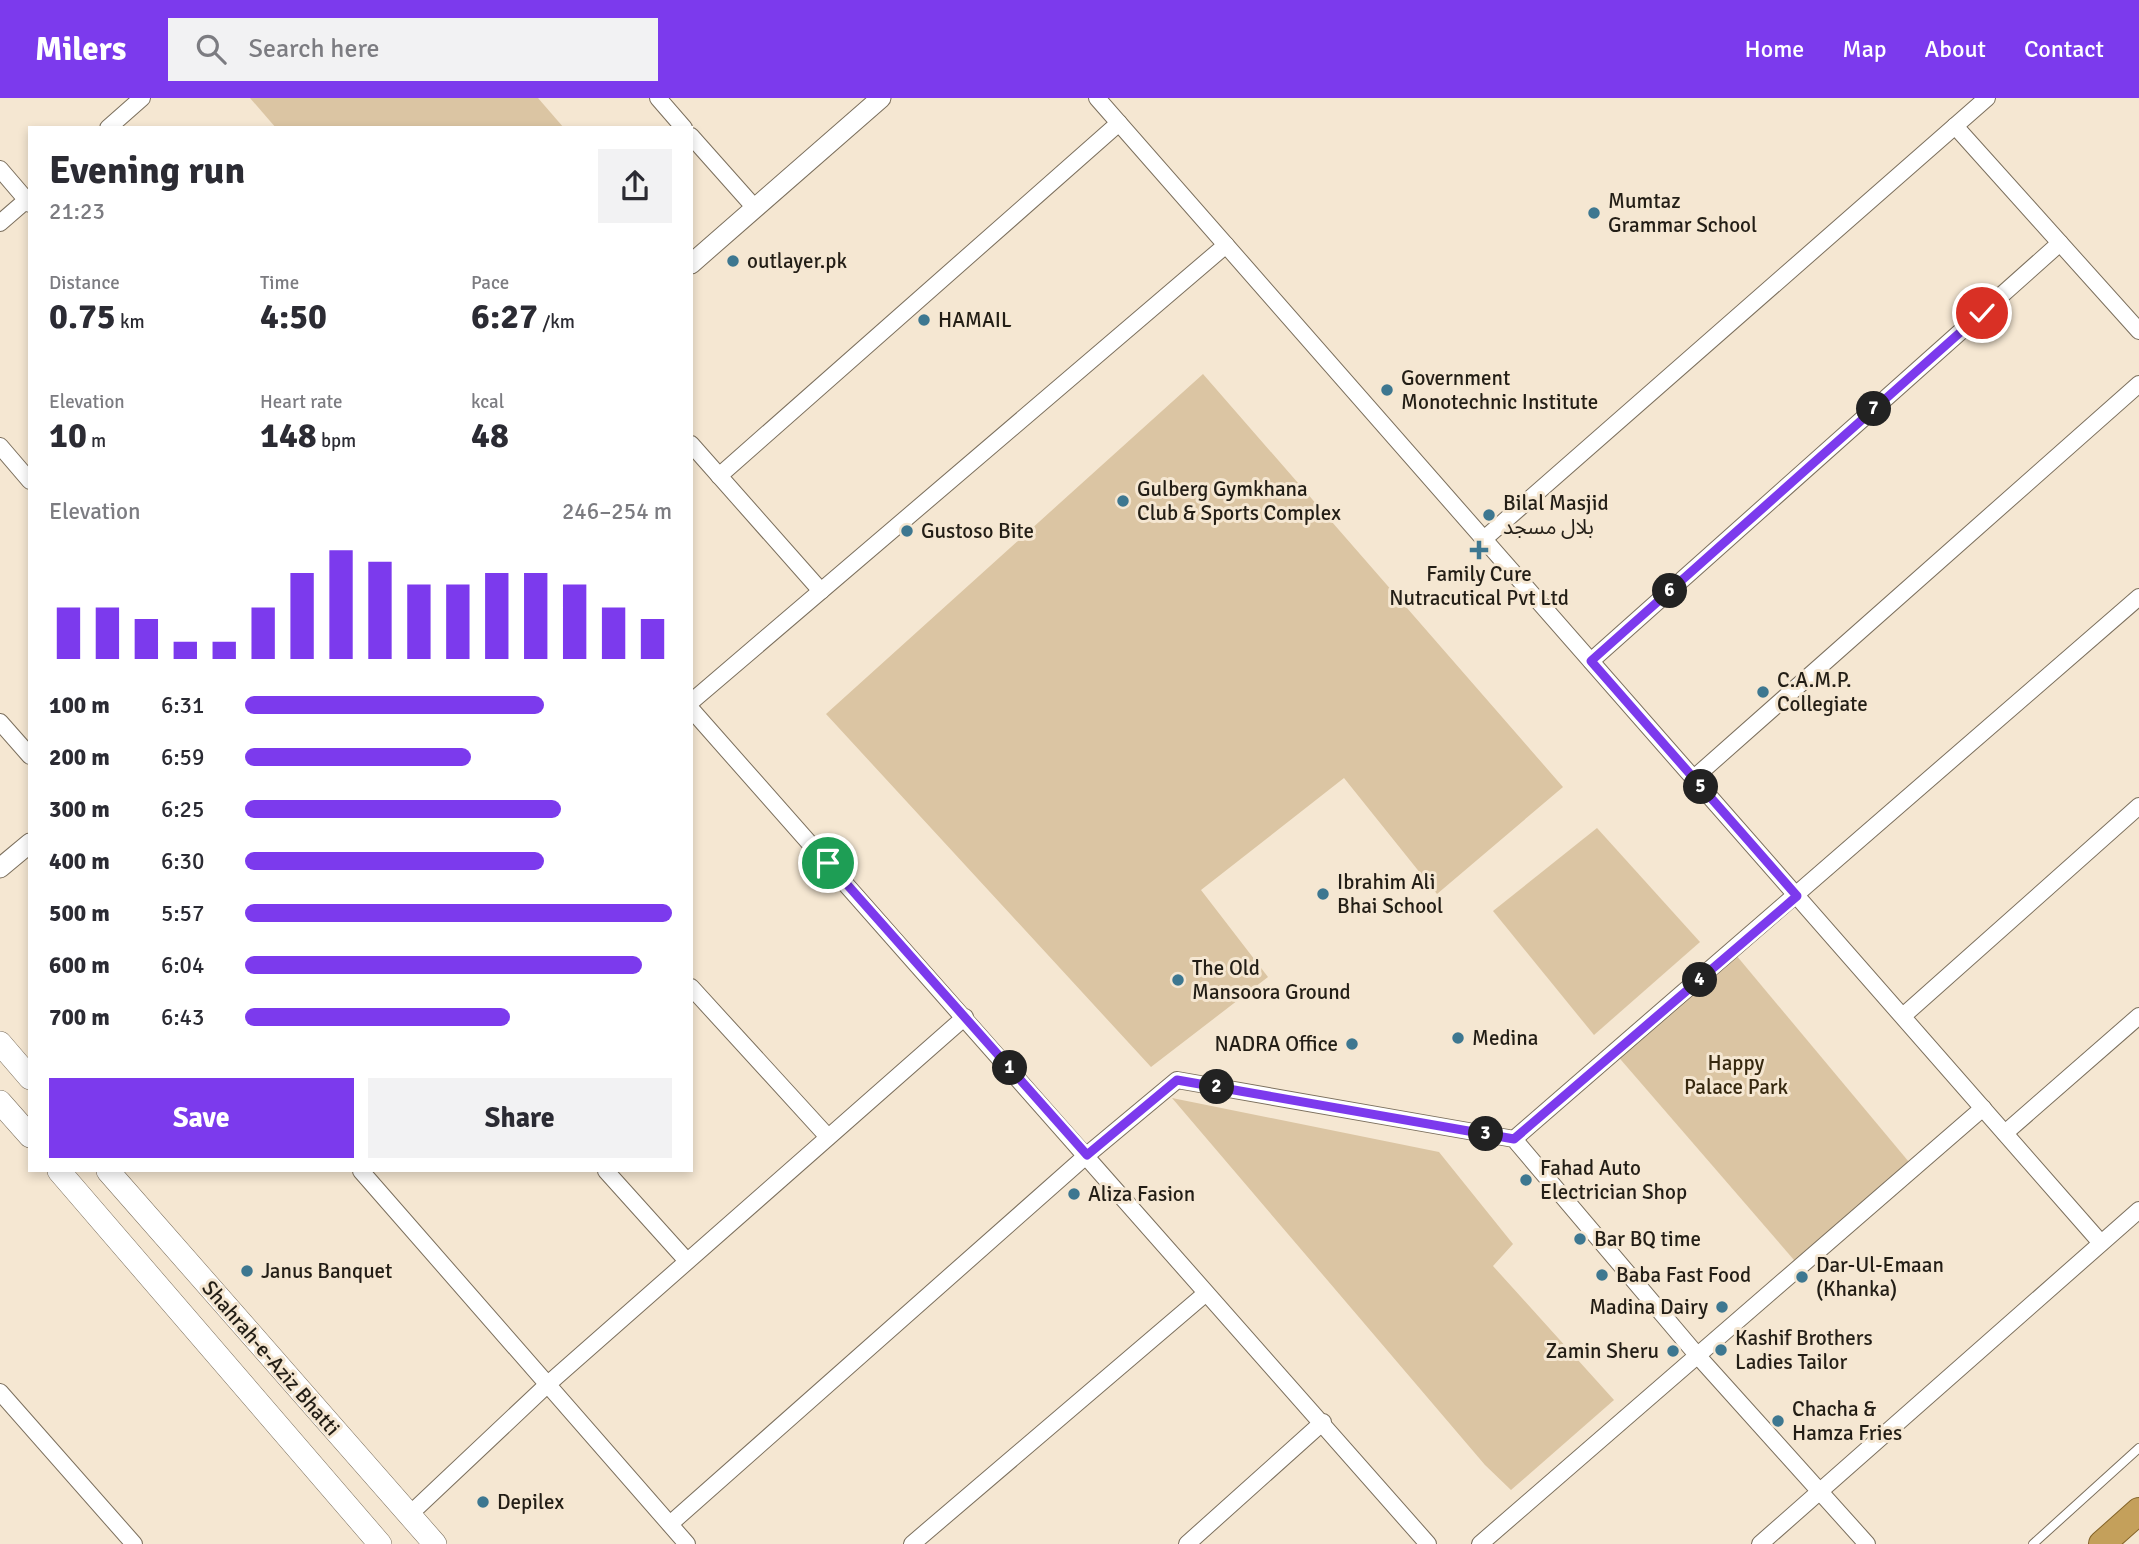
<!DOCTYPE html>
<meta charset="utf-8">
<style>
:root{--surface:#fff;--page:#f2f2f3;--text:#2b2b33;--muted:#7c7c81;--accent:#7c3aed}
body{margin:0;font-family:Signika,"Noto Sans Arabic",sans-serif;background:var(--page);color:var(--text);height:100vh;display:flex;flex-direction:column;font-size:26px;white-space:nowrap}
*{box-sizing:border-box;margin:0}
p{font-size:23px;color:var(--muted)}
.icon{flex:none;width:38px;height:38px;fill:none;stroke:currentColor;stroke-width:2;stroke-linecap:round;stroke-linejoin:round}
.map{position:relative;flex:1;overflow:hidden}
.panel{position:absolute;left:28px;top:28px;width:665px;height:1046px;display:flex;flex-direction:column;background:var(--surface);border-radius:0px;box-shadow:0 4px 10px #0003}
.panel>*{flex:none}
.pin{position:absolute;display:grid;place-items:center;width:60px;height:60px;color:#fff;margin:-30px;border:4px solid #fff;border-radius:50%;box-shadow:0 2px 7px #0007}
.km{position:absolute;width:35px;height:35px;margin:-18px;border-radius:50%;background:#222;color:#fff;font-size:19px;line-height:35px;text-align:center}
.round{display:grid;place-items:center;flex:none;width:74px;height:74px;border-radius:0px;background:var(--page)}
.overview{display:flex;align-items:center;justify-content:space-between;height:119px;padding:0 21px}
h1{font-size:38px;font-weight:700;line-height:52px}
.figures{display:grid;grid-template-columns:repeat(3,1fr);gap:10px;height:119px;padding:7px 21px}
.figures div{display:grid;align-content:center}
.figures b{font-size:35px;font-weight:700}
.figures small{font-size:19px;font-weight:400}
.figures p{font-size:19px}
.chart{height:196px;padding:14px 21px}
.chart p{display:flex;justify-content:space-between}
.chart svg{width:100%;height:126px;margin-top:7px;stroke:var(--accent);stroke-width:6}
.button{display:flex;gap:14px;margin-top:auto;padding:14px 21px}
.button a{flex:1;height:80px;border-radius:0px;background:var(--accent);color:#fff;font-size:28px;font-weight:700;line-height:80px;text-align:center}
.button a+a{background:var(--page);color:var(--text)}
ul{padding:0 21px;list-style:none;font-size:23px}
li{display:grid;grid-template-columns:112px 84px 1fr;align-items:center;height:52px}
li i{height:18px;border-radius:9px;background:var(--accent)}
header{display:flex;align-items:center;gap:42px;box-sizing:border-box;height:98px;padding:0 35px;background:var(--accent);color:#fff}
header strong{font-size:33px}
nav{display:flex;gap:38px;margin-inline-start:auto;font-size:24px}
.search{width:490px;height:63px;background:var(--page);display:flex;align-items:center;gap:18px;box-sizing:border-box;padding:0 24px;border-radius:0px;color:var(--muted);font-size:26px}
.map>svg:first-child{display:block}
.green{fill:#dbc5a3}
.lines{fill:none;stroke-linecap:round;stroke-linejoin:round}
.service-casing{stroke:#7b6f5d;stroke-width:10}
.minor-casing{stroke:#7b6f5d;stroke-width:18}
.tertiary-casing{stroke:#7b6f5d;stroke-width:21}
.secondary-casing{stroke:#7b6f5d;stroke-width:24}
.trunk-casing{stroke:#836328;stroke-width:28}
.service{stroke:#fff;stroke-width:8}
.minor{stroke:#fff;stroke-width:16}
.tertiary{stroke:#fff;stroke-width:19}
.secondary{stroke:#fff;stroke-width:23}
.trunk{stroke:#c4a05b;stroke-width:26}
.route-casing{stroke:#fff;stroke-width:14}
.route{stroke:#7c3aed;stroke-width:9}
.poi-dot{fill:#3d7790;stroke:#f5e7d2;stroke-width:2.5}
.labels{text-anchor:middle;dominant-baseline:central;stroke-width:6;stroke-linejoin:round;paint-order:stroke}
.poi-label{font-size:21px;fill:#231e16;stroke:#f5e7d2;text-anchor:start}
.park-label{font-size:21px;fill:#36280f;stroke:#f5e7d2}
.street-label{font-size:21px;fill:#231e16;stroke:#f5e7d2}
</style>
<header>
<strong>Milers</strong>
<div class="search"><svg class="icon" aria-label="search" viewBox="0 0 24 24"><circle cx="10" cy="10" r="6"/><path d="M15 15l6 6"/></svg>Search here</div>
<nav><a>Home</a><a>Map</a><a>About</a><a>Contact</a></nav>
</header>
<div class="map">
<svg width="2139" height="1446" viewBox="0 0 2139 1446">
<rect width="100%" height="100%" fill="#f5e7d2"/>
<g class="green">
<path d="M250,0H538L564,30H276Z"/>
<path d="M1203,276L1563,689L1437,796L1344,680L1201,792L1268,879L1151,969L826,616Z"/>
<path d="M1597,730L1700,844L1594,937L1493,813Z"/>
<path d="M1736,857L1914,1070L1800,1169L1615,955Z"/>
<path d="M1172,1000L1439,1054L1513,1146L1493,1168L1614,1302L1511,1392L1485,1367Z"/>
</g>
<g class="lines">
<defs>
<path id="service" d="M2033,1446L2139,1350"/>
<g id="minor">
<path d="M658,0L684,30"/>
<path d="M1097,0L2101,1145"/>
<path d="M1955,28L2139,233"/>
<path d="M108,30L142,0"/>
<path d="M691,38L755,110"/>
<path d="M0,71L30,106"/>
<path d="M0,125L30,99"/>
<path d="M691,346L821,493"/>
<path d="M0,348L30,383"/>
<path d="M719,378L1119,25"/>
<path d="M1484,441L1987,0"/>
<path d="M1591,563L2060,145"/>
<path d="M691,604L1226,147"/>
<path d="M691,611L1428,1446"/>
<path d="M0,624L30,658"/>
<path d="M1694,680L2139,286"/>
<path d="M691,889L828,1039"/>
<path d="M1903,918L2139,708"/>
<path d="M2005,1035L2139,918"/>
<path d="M1514,1041L2139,499"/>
<path d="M361,1073L687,1446"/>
<path d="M606,1073L687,1163"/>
<path d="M0,1294L134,1446"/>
<path d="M409,1417L548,1286L965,919"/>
<path d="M670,1426L1087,1057L1177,982L1514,1041L1697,1257L1867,1446"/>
<path d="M912,1446L1205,1196"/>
<path d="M1187,1446L1323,1324"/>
<path d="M1480,1446L1983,1010"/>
<path d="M1760,1446L2139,1112"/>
</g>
<g id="tertiary">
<path d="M691,166L881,0"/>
<path d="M0,770L30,745"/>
</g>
<g id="secondary">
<path d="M0,945L30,980"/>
<path d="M0,1004L30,1038"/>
<path d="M59,1073L380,1446"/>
<path d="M108,1073L435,1446"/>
</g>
<path id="trunk" d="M2102,1446L2139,1413"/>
</defs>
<use href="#service" class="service-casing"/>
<use href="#minor" class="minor-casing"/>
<use href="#tertiary" class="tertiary-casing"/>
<use href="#secondary" class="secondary-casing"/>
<use href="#trunk" class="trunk-casing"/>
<use href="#service" class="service"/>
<use href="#minor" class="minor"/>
<use href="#tertiary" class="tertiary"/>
<use href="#secondary" class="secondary"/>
<use href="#trunk" class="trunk"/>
</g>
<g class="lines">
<defs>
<path id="route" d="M828,765L1087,1057L1177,982L1514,1041L1797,798L1591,563L1982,215"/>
</defs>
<use href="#route" class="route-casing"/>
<use href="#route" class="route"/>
</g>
<g class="poi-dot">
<circle cx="1594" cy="115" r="7"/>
<circle cx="733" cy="163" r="7"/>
<circle cx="924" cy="222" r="7"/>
<circle cx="1387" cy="292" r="7"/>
<circle cx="1123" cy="403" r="7"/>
<circle cx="1489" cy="417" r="7"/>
<circle cx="907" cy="433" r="7"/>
<path d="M1475.5 441.5h7v7h7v7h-7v7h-7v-7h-7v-7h7z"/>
<circle cx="1763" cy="594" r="7"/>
<circle cx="1323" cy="796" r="7"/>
<circle cx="1178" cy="882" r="7"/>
<circle cx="1458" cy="940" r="7"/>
<circle cx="1352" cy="946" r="7"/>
<circle cx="1526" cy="1082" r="7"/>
<circle cx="1074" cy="1096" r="7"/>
<circle cx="1580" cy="1141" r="7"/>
<circle cx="247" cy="1173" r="7"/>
<circle cx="1602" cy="1177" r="7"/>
<circle cx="1802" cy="1179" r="7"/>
<circle cx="1722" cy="1209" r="7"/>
<circle cx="1721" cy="1252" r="7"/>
<circle cx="1673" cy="1253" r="7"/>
<circle cx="1778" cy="1323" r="7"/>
<circle cx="483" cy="1404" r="7"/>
</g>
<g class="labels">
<g class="poi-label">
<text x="1608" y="103">Mumtaz<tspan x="1608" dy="24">Grammar School</tspan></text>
<text x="747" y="163">outlayer.pk</text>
<text x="938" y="222">HAMAIL</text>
<text x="1401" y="280">Government<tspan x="1401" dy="24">Monotechnic Institute</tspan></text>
<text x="1137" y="391">Gulberg Gymkhana<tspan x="1137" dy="24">Club &amp; Sports Complex</tspan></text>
<text x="1503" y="405">Bilal Masjid<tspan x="1503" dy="24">بلال مسجد</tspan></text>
<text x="921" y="433">Gustoso Bite</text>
<text x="1479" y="476" text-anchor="middle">Family Cure<tspan x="1479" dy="24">Nutracutical Pvt Ltd</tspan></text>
<text x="1777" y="582">C.A.M.P.<tspan x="1777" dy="24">Collegiate</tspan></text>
<text x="1337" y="784">Ibrahim Ali<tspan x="1337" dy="24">Bhai School</tspan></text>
<text x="1192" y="870">The Old<tspan x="1192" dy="24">Mansoora Ground</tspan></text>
<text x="1472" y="940">Medina</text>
<text x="1338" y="946" text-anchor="end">NADRA Office</text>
<text x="1540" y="1070">Fahad Auto<tspan x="1540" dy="24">Electrician Shop</tspan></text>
<text x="1088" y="1096">Aliza Fasion</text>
<text x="1594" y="1141">Bar BQ time</text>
<text x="1816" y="1167">Dar-Ul-Emaan<tspan x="1816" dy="24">(Khanka)</tspan></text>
<text x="261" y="1173">Janus Banquet</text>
<text x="1616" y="1177">Baba Fast Food</text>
<text x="1708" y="1209" text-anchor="end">Madina Dairy</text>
<text x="1735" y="1240">Kashif Brothers<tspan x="1735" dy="24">Ladies Tailor</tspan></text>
<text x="1659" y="1253" text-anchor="end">Zamin Sheru</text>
<text x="1792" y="1311">Chacha &amp;<tspan x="1792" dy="24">Hamza Fries</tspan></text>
<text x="497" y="1404">Depilex</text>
</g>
<g class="park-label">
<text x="1736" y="965">Happy<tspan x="1736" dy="24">Palace Park</tspan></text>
</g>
<g class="street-label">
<text transform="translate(271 1260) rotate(49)">Shahrah-e-Aziz Bhatti</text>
</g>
</g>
</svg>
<div class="pin" style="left:828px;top:765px;background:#1e9e55"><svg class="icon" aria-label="arrive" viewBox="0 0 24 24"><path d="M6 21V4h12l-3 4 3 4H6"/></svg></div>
<div class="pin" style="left:1982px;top:215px;background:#d93025"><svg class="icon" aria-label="check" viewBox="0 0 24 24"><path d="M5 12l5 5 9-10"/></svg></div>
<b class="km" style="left:1010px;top:970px">1</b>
<b class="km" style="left:1217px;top:989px">2</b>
<b class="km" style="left:1486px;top:1036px">3</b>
<b class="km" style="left:1700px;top:882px">4</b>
<b class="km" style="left:1701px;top:689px">5</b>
<b class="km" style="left:1670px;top:493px">6</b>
<b class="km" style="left:1874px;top:311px">7</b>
<section class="panel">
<div class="overview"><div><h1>Evening run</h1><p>21:23</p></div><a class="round"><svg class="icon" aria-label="share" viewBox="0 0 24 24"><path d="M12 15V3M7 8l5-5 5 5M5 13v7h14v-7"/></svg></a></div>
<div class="figures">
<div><p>Distance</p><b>0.75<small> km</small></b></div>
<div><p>Time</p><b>4:50</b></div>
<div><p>Pace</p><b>6:27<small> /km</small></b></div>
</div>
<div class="figures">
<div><p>Elevation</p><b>10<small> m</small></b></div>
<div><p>Heart rate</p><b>148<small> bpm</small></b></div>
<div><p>kcal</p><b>48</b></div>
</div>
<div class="chart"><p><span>Elevation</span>246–254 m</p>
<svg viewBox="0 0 160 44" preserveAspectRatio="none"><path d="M5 44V26M15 44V26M25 44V30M35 44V38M45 44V38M55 44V26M65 44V14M75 44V6M85 44V10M95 44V18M105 44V18M115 44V14M125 44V14M135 44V18M145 44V26M155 44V30"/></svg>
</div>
<ul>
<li><b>100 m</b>6:31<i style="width:70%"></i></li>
<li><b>200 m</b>6:59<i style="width:53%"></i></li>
<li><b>300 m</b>6:25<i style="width:74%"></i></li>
<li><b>400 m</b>6:30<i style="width:70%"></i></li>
<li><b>500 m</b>5:57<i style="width:100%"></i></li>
<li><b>600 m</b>6:04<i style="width:93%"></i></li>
<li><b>700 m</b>6:43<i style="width:62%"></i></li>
</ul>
<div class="button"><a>Save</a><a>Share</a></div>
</section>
</div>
